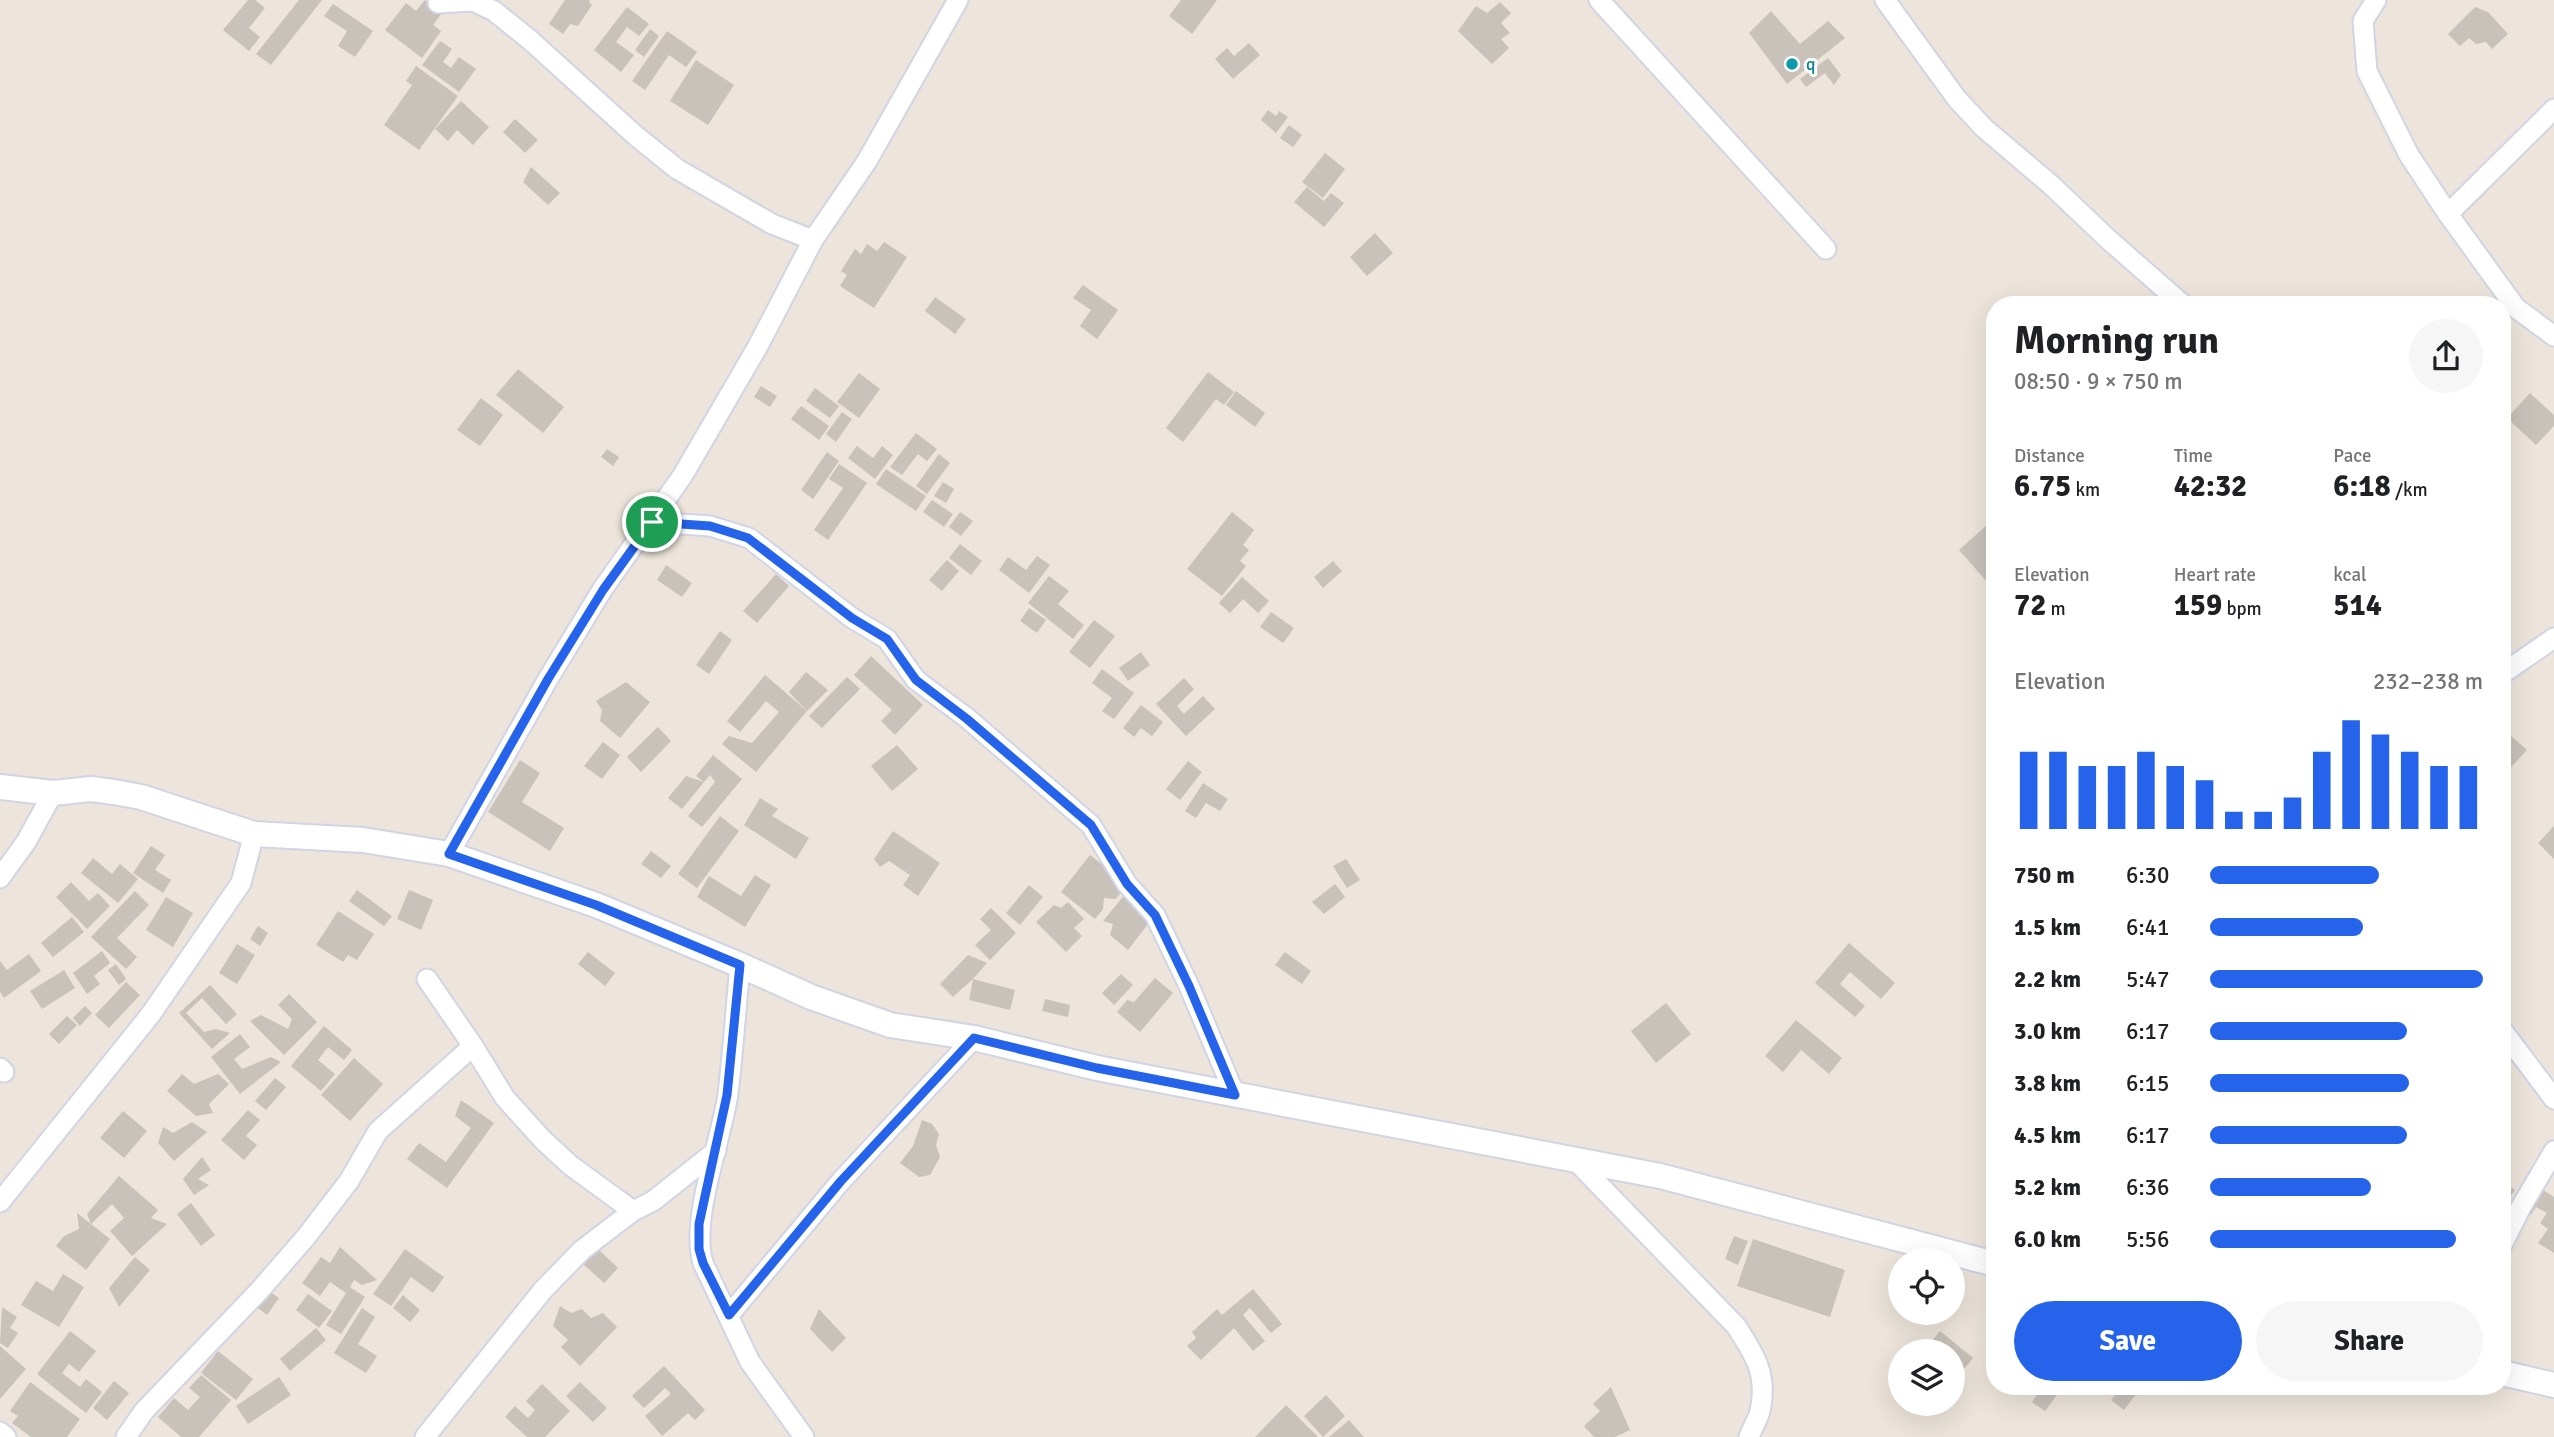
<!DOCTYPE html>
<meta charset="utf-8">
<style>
:root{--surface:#fff;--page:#f6f6f6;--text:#202124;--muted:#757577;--accent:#2563eb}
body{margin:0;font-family:Signika,sans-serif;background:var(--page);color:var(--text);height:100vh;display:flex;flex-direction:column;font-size:26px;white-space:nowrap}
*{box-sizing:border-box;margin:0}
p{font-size:23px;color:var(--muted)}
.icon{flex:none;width:38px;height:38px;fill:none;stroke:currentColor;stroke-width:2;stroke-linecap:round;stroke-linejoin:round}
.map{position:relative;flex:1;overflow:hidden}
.panel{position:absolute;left:1986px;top:296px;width:525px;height:1099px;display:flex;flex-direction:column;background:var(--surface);border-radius:28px;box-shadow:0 7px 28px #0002}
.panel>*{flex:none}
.controls{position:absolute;left:1888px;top:1248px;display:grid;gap:14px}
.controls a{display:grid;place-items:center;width:77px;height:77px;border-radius:50%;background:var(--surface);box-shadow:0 7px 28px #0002;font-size:35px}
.pin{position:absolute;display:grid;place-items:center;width:60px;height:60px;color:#fff;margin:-30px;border:4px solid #fff;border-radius:50%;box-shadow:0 2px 7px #0007}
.round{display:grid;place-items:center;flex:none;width:74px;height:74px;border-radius:37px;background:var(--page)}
.head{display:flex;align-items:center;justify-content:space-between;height:119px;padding:0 28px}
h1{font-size:38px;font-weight:700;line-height:52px}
.figures{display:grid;grid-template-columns:repeat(3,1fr);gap:10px;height:119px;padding:7px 28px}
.figures div{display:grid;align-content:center}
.figures b{font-size:30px;font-weight:700}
.figures small{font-size:19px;font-weight:400}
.figures p{font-size:19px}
.chart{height:196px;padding:14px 28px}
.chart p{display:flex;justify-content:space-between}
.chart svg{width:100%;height:126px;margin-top:7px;stroke:var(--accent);stroke-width:6}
.primary-button{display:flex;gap:14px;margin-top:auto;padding:14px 28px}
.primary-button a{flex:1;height:80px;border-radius:42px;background:var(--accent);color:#fff;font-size:28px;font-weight:700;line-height:80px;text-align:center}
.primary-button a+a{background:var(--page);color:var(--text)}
ul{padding:0 28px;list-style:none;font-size:23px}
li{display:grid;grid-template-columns:112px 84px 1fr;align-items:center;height:52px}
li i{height:18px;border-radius:9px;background:var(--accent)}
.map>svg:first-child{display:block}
.building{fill:#c8c2bb}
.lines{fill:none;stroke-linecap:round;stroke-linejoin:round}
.minor-casing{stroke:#d1d4e4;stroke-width:23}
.tertiary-casing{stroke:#d1d4e4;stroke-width:28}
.minor{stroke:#fff;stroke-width:19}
.tertiary{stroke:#fff;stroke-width:24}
.route-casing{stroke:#fff;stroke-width:14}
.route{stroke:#2563eb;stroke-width:9}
.culture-dot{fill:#0f9aa8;stroke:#fff;stroke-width:2.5}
.labels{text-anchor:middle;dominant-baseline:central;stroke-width:6;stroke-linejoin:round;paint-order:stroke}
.culture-label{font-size:18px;fill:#0d838f;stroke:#fff;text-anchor:start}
</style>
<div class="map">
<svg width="2554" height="1437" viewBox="0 0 2554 1437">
<rect width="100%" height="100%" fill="#ede5db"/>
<g class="building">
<path d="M248,0H255L265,8L249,28L260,37L249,51L223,30Z"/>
<path d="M299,0H322L271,65L256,54Z"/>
<path d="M425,0L442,13L433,25L441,31L422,58L385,30L406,3L416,11Z"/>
<path d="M565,0H590L589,2L592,5L578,26L570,24L563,34L549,24Z"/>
<path d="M1181,0H1217L1192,34L1169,16Z"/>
<path d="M1500,2L1511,13L1501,23L1510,33L1501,39L1509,48L1492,64L1458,31L1476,6L1487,13Z"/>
<path d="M333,4L373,31L355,57L338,46L347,31L324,16Z"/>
<path d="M627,7L649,24L639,36L627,27L616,42L634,55L621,72L594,50Z"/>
<path d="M2475,7L2488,12L2508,34L2492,49L2486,42L2476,44L2469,38L2460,46L2448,34Z"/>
<path d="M1771,11L1800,44L1828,21L1845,38L1787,84L1749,33Z"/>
<path d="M650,29L659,36L644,57L635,50Z"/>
<path d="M667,31L697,52L686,67L669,55L645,90L632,81Z"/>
<path d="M440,41L452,49L443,62L451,68L459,57L476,69L459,92L422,65Z"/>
<path d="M1249,43L1260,55L1233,79L1215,59L1227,48L1234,56Z"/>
<path d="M1828,58L1841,75L1834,85L1825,73L1806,87L1800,79Z"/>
<path d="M696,60L734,85L708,125L670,101Z"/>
<path d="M416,66L458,96L419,150L384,125L412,85L406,81Z"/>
<path d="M461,101L489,127L473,145L457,130L448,141L435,129Z"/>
<path d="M1268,110L1276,116L1279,111L1288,117L1276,133L1261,120Z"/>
<path d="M515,119L538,140L525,153L503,132Z"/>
<path d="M1289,125L1302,135L1293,147L1280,138Z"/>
<path d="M1325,153L1345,169L1323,198L1302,182Z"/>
<path d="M531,167L560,193L548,205L523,182Z"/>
<path d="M1307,187L1324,201L1331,193L1344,203L1324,227L1294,202Z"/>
<path d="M1375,233L1393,253L1367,276L1350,257Z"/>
<path d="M884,242L907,257L874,308L840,286L847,275L841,271L855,249L861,254L867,244L877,251Z"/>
<path d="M1083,285L1118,310L1097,339L1080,326L1091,310L1073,298Z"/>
<path d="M935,297L966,319L955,334L925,311Z"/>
<path d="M518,369L564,407L543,433L496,395Z"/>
<path d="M1208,372L1234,392L1224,405L1216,399L1183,442L1166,428Z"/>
<path d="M859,373L880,389L859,418L837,402Z"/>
<path d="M761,386L777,396L770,407L754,397Z"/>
<path d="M815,388L839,406L830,418L806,401Z"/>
<path d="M1236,391L1265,413L1255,427L1226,405Z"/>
<path d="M2530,393L2554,415V426L2536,445L2507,418Z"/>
<path d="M481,398L503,415L480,446L457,430Z"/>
<path d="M801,406L829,426L819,440L791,419Z"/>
<path d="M842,412L852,419L836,442L826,434Z"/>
<path d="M916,433L937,449L927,461L918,454L902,475L890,467Z"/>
<path d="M857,446L873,458L882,446L893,455L875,479L848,458Z"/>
<path d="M607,449L619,457L613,466L601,457Z"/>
<path d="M827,452L839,461L813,499L801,490Z"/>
<path d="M939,454L950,463L927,494L916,486Z"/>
<path d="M839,464L867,483L828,540L814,530L843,488L829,479Z"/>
<path d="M886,469L926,496L916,511L876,484Z"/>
<path d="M943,482L954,489L946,503L934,496Z"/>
<path d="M932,500L953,514L944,527L923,512Z"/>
<path d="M960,512L973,521L961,536L949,527Z"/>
<path d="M1232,512L1254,530L1243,545L1249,550L1240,561L1246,566L1222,596L1187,569Z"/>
<path d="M1989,523L1995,530V576L1988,583L1959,550Z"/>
<path d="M960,544L982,561L971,575L949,558Z"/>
<path d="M1037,556L1050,565L1029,593L999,570L1008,557L1026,570Z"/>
<path d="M947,560L959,571L942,591L929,580Z"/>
<path d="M1333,561L1342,571L1323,588L1314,577Z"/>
<path d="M666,565L692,583L682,597L657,580Z"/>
<path d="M776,574L789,586L757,623L743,611Z"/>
<path d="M1049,576L1069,591L1058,604L1084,625L1073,639L1028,603Z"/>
<path d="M1242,577L1269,601L1258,613L1243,599L1230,613L1219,603Z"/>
<path d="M1029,608L1046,620L1037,633L1020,621Z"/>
<path d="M1271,612L1294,628L1283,643L1260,627Z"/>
<path d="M1094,620L1115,636L1090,668L1069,652Z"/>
<path d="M720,631L732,640L709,674L696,665Z"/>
<path d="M1141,652L1150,665L1128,681L1119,668Z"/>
<path d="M871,656L923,705L895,735L881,721L892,710L854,675Z"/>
<path d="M1102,669L1134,693L1114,719L1102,711L1112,698L1092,683Z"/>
<path d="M806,672L828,690L807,711L789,692Z"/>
<path d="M765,675L807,711L756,772L722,744L729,736L752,743L779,712L766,701L740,732L727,721Z"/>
<path d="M847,677L860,689L822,728L809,716Z"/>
<path d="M1184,678L1194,689L1177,706L1184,714L1203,696L1215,709L1186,736L1156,704Z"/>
<path d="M626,682L650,702L620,738L600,721L602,710L596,701Z"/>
<path d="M1141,705L1163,722L1152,736L1141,728L1134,737L1123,728Z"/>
<path d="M658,727L671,741L641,772L627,757Z"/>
<path d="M2502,728L2527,750L2502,777Z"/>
<path d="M603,742L620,755L602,779L584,766Z"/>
<path d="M897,745L918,769L892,791L871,766Z"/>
<path d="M713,755L742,779L702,827L688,816L715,782L710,775L704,782L696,776Z"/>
<path d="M520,760L540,773L522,802L564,828L550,851L488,812Z"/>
<path d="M1188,761L1202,772L1180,800L1166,789Z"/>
<path d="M686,776L704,782L682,809L668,798Z"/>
<path d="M1203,783L1228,799L1220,811L1206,803L1196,818L1185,811Z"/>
<path d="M760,798L778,809L772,816L809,838L796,859L744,825Z"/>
<path d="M720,816L739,831L697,888L678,874Z"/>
<path d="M2554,826V859L2538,843Z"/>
<path d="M893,831L940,863L918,896L903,885L910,875L889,861L880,867L874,859Z"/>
<path d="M151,846L165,855L155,870L171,880L163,893L133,873Z"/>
<path d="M651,851L671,866L661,878L641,864Z"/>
<path d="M1090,855L1127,884L1116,899L1104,898L1103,909L1095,919L1061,892Z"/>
<path d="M93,858L112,874L120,864L138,879L118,903L81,873Z"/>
<path d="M1346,859L1360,880L1347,888L1333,866Z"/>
<path d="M755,875L771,885L745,927L697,897L709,876L741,896Z"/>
<path d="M71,882L89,901L98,893L110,906L87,929L56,897Z"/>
<path d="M1335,884L1345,897L1324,914L1312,902Z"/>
<path d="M1029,885L1043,897L1020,925L1006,913Z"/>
<path d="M357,890L392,916L384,926L349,901Z"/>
<path d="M409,890L433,900L421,930L397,919Z"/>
<path d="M135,891L149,905L117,938L137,957L126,969L91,937Z"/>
<path d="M1126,893L1155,915L1128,950L1110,935L1113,924L1103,921Z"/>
<path d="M166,897L193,913L173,947L146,930Z"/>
<path d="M1068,902L1084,919L1074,928L1082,936L1066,952L1036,922L1054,905L1061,908Z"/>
<path d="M991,908L1016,933L990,960L975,945L991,930L980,919Z"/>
<path d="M338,911L374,934L357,960L348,955L343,962L316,945Z"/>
<path d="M72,917L84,932L53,957L41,943Z"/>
<path d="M258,926L268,933L260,946L250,939Z"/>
<path d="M1849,943L1895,983L1881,999L1850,972L1840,984L1865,1006L1855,1017L1815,983Z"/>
<path d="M237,944L255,955L237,984L219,973Z"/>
<path d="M102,951L110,963L94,976L100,984L87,994L73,973Z"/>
<path d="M588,952L615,973L605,986L578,964Z"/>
<path d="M1285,952L1311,971L1302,984L1275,965Z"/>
<path d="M29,954L41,971L4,998L0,992V961L7,970Z"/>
<path d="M968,955L987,963L973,979L953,997L940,984Z"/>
<path d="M116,964L126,979L119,985L108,970Z"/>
<path d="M64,970L75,988L42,1009L30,991Z"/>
<path d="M1121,974L1133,985L1114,1005L1102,993Z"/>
<path d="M1155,978L1173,993L1140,1032L1117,1012L1127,1000L1134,1002Z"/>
<path d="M973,979L1015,990L1010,1010L969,1000Z"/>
<path d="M126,982L140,995L109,1028L95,1015Z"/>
<path d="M210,985L237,1014L226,1024L202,998L186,1013L204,1032L216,1029L230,1033L212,1049L179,1013Z"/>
<path d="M289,994L317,1022L284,1055L250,1021L261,1015L288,1029L292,1019L278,1005Z"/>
<path d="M1045,999L1070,1005L1068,1017L1042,1011Z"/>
<path d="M1666,1003L1691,1034L1656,1063L1631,1031Z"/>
<path d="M85,1006L92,1013L80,1026L73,1018Z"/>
<path d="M67,1016L77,1025L59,1044L49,1034Z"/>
<path d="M1796,1020L1842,1058L1829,1074L1801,1050L1783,1072L1765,1056Z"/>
<path d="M324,1026L352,1050L344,1060L328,1047L318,1060L335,1074L321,1091L291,1066Z"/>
<path d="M240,1034L250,1047L234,1059L242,1069L271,1057L281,1062L240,1094L211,1057Z"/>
<path d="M354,1058L383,1084L350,1121L321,1095Z"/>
<path d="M182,1074L194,1084L218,1074L229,1084L209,1104L213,1113L196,1116L167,1091Z"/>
<path d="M275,1078L286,1087L266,1110L255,1101Z"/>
<path d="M461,1100L494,1123L447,1188L407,1159L419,1143L446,1162L471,1128L455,1116Z"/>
<path d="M248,1110L260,1120L246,1136L257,1145L244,1160L221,1140Z"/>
<path d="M123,1111L147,1131L124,1158L100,1138Z"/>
<path d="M922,1120L932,1124L939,1134L936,1145L940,1157L930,1175L919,1177L900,1163L913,1146Z"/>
<path d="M192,1122L207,1132L174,1161L158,1143L163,1127L173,1133Z"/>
<path d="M202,1157L211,1170L198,1179L209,1185L194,1195L183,1179Z"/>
<path d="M119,1176L158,1210L151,1218L167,1224L132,1256L110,1231L124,1218L112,1204L91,1224L87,1214Z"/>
<path d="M2502,1181L2515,1190L2502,1209Z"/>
<path d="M2537,1186L2554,1197V1253L2538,1243L2548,1229L2540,1223L2547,1213L2536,1207L2531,1215L2522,1209Z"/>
<path d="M191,1203L215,1235L201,1246L177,1214Z"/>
<path d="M77,1213L110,1239L86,1270L56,1246L64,1236L79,1229Z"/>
<path d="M1734,1236L1748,1241L1738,1265L1725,1259Z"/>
<path d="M1753,1239L1845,1270L1830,1317L1737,1286Z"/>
<path d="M340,1247L377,1280L362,1285L354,1280L350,1287L365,1297L341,1334L326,1325L346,1293L330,1282L320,1296L302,1283L321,1257L330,1263Z"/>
<path d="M597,1248L618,1268L604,1283L582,1263Z"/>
<path d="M405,1249L444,1277L433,1293L411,1277L391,1306L373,1294Z"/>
<path d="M135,1257L150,1270L119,1307L109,1288Z"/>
<path d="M63,1274L84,1287L59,1327L21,1305L36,1281L53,1291Z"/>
<path d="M266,1289L279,1298L267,1315L254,1305Z"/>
<path d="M1253,1289L1282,1324L1271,1333L1250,1308L1243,1315L1265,1341L1253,1351L1234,1328L1201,1360L1187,1346L1196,1338L1192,1332L1217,1309L1222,1315Z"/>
<path d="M308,1294L332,1311L319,1328L296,1310Z"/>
<path d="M403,1295L420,1310L410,1322L393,1308Z"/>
<path d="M560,1306L571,1313L582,1309L591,1318L603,1313L617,1327L580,1366L561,1347L568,1340L553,1326Z"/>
<path d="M2,1307L17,1317L10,1328L18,1333L8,1348L0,1343Z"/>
<path d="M362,1308L375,1317L358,1344L377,1356L366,1373L334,1353Z"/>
<path d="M819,1309L846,1338L832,1352L810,1329Z"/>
<path d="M316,1328L326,1340L290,1371L280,1359Z"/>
<path d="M70,1331L96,1351L79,1372L69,1364L62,1373L80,1387L86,1379L102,1392L86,1413L37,1374Z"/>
<path d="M1940,1331L1973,1358L1955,1380L1953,1378V1351H1924Z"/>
<path d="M0,1346L26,1369L0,1399Z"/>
<path d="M218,1351L253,1379L236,1400L201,1373Z"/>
<path d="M664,1366L705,1410L695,1420L688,1413L662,1436L645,1416L671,1394L665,1388L644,1408L632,1396Z"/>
<path d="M201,1375L231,1400L199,1437H181L158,1417L174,1398L188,1410L200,1397L189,1388Z"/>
<path d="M279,1377L291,1395L248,1424L236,1406Z"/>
<path d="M114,1381L129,1393L107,1420L93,1408Z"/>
<path d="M30,1382L80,1419L67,1437H31L12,1423L18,1416L10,1411Z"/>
<path d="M580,1382L607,1408L593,1422L566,1396Z"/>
<path d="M542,1384L570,1411L545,1437H527L505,1417L515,1406L528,1418L535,1410L526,1401Z"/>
<path d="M2043,1386H2058L2062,1388L2045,1411L2032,1402Z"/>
<path d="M2122,1386H2128L2137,1393L2124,1410L2111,1400Z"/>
<path d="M1611,1387L1630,1430L1615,1437H1594L1584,1426L1600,1411L1593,1404Z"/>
<path d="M1326,1395L1345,1416L1323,1437L1304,1416Z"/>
<path d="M1286,1405L1318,1437H1255Z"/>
<path d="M1349,1420L1364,1437H1329Z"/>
</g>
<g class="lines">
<defs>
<g id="minor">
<path d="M1599,0L1826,249"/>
<path d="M1885,0L1957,99L1984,128L2050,184L2109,240L2182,304"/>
<path d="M2376,0L2363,21L2367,71L2409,155L2448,214L2516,308L2554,336"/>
<path d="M438,3L473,1L494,11L530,40L636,136L677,169L772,224L813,240"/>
<path d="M2448,214L2554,109"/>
<path d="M652,522L710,526L749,538L852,618L887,639L916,680L967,718L1091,825L1127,884L1155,915L1189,986L1235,1095"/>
<path d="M2502,674L2554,638"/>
<path d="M449,854L548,679L602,590L683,475L758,346L813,240L867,161L958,0"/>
<path d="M0,878L26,842L53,793"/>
<path d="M740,965C736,1008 733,1051 728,1094C721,1142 690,1219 703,1263L750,1362L804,1437"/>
<path d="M427,979L473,1046L505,1098L542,1139L570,1165L633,1211"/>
<path d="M2502,1030L2554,1099"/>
<path d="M0,1068L4,1072"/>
<path d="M1575,1160L1736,1326C1755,1355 1768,1375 1760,1411C1758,1420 1752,1428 1749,1437"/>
<path d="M0,1202L151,1014L241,883L254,834"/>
<path d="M2502,1245L2521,1207L2554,1151"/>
<path d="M729,1315L841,1181L974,1038"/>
<path d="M0,1432L6,1437"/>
<path d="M126,1437L144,1411L259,1291L306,1237L349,1181L378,1131L473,1046"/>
<path d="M425,1437L543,1290L582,1250L633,1211L653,1201L716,1151"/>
</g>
<g id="tertiary">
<path d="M0,787L53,793L91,789L114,792L141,797L254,834L363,840L449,854L596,905L740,965L811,997L890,1025L974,1038L1097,1068L1660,1176L1995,1264"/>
<path d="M2502,1373L2554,1385"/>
</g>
</defs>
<use href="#minor" class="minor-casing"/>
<use href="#tertiary" class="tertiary-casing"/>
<use href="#minor" class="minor"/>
<use href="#tertiary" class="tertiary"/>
</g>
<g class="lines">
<defs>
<path id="route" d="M652,522L710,526L748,538L852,618L887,639L916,680L967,719L1091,825L1127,884L1155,915L1189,986L1235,1095L1097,1068L974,1038L841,1181L729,1315L703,1263L699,1249V1224L727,1095L740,965L596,905L449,854L548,679L603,590Z"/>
</defs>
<use href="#route" class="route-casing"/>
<use href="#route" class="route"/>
</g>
<circle class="culture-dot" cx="1792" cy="64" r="7"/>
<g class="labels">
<g class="culture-label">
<text x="1806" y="64">q</text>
</g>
</g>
</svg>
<div class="controls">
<a><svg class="icon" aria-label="locate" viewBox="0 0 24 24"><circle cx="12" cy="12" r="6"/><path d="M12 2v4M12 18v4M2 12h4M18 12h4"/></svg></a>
<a><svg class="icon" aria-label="layers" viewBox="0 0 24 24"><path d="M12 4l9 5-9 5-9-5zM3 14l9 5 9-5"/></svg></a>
</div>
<div class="pin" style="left:652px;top:522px;background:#1e9e55"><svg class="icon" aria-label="arrive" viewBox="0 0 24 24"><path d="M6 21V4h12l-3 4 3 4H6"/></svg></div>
<section class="panel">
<div class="head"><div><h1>Morning run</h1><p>08:50 · 9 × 750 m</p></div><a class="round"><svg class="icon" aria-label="share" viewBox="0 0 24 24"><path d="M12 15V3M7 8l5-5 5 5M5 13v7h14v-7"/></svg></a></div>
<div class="figures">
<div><p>Distance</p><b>6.75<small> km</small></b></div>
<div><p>Time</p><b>42:32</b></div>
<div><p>Pace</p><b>6:18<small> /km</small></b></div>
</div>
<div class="figures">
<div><p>Elevation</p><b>72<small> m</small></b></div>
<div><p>Heart rate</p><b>159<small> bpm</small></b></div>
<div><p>kcal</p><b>514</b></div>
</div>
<div class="chart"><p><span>Elevation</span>232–238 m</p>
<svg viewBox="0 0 160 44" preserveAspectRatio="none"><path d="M5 44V17M15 44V17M25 44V22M35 44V22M45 44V17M55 44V22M65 44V27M75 44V38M85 44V38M95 44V33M105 44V17M115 44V6M125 44V11M135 44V17M145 44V22M155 44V22"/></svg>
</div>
<ul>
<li><b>750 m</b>6:30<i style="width:62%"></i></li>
<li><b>1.5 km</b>6:41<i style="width:56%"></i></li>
<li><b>2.2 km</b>5:47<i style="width:100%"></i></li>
<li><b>3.0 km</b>6:17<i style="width:72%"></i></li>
<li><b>3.8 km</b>6:15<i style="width:73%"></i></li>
<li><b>4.5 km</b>6:17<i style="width:72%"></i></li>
<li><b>5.2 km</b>6:36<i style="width:59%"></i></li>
<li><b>6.0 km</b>5:56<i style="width:90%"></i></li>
</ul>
<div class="primary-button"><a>Save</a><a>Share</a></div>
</section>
</div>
